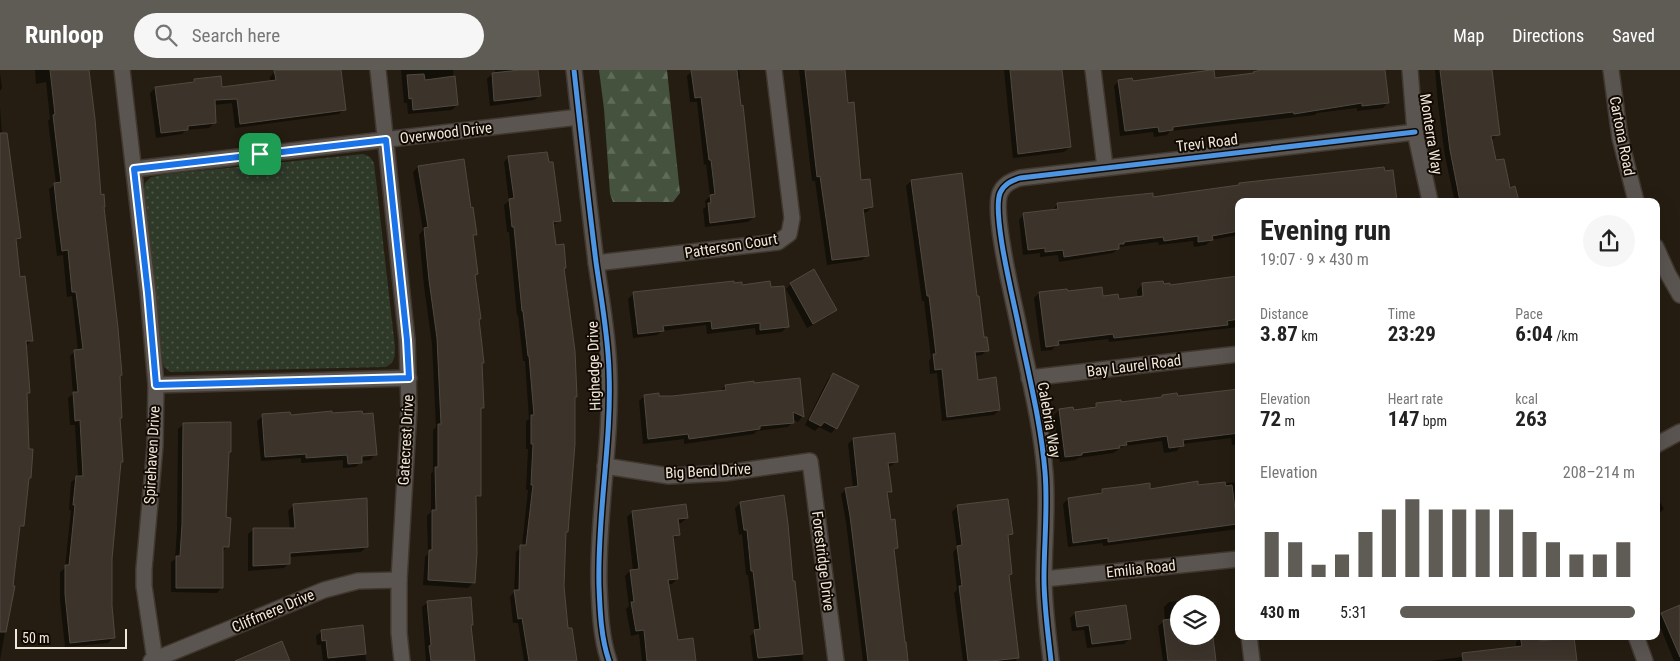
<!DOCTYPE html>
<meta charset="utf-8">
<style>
:root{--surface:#fff;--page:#f6f6f6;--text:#222;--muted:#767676;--accent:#5f5b55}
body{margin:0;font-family:"Roboto Condensed",sans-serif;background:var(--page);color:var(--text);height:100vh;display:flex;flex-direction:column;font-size:19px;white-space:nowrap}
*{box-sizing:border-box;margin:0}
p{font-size:16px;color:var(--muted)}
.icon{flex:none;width:28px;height:28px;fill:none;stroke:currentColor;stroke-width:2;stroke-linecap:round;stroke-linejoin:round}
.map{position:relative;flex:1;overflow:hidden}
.panel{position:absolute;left:1235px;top:128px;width:425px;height:442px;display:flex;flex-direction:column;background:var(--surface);border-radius:10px;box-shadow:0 5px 20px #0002}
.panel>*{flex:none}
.fabs{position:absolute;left:1170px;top:525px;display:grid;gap:10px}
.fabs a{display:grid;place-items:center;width:50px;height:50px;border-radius:50%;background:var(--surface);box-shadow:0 5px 20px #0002;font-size:25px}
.scale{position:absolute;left:15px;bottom:12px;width:112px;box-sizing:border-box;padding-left:5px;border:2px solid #f0e7da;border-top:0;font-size:14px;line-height:18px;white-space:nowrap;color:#f0e7da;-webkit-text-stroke:4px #110a03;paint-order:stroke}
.pin{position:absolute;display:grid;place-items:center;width:42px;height:42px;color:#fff;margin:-21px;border-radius:10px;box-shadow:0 2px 8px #0006}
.round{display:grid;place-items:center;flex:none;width:52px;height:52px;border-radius:26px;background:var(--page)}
.overview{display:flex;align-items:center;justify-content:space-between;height:85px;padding:0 25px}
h1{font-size:28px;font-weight:700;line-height:38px}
.metrics{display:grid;grid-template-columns:repeat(3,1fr);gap:8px;height:85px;padding:5px 25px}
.metrics div{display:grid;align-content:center}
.metrics b{font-size:21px;font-weight:700}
.metrics small{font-size:14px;font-weight:400}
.metrics p{font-size:14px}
.chart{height:140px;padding:10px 25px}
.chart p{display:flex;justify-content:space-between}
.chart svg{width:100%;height:90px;margin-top:5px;stroke:var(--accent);stroke-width:6}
ul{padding:0 25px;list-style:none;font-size:16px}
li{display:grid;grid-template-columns:80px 60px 1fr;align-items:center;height:38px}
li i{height:12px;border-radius:6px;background:var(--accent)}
header{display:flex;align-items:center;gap:30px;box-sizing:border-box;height:70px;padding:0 25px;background:var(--accent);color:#fff}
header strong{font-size:24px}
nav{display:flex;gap:28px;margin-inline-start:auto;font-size:18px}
.search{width:350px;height:45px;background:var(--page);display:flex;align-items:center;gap:12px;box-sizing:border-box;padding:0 18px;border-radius:28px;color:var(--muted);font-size:19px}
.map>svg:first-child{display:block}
.green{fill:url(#green-dots)}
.forest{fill:url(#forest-firs)}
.shadow{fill:#0007}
.building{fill:#3c342b;stroke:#50493f}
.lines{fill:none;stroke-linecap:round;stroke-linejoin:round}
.minor-casing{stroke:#40382f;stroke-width:18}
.minor{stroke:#5b5552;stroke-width:15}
.cycleway-casing{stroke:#110a03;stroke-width:8}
.cycleway{stroke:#4d94e3;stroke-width:5}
.route-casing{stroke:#fff;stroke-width:10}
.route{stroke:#1a73e8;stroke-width:6}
.labels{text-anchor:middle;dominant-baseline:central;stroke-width:4;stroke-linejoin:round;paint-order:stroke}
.street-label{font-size:15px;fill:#f0e7da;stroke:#110a03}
</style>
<header>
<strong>Runloop</strong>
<div class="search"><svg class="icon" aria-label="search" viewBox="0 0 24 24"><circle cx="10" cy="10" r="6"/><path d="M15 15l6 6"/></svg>Search here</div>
<nav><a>Map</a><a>Directions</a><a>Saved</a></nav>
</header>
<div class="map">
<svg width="1680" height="591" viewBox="0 0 1680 591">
<defs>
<pattern id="green-dots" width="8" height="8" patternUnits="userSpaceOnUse" patternTransform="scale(1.25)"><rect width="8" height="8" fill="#2e3928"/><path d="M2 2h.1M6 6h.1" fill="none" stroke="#4d5647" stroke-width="1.8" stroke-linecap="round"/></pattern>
<pattern id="forest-firs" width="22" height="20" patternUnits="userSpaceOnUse" patternTransform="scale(1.25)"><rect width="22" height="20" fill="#45533e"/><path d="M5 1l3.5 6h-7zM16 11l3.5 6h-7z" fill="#606c59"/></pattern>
</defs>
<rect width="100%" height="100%" fill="#251d11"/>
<path class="green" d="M363,84L370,87L374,93L395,277C395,287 395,292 386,297L170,302L164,297L161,280L145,131V113L151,107L168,104Z"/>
<path class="forest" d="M599,0H667L680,123L673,132H613L610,124L604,39Z"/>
<g class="shadow">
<path d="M35,0H88L118,307L121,347L119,350L120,393L111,489L110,536L113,568L108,573L65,577L60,530V502L65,498L71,440H69L71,412L78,407L75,355H70L68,328L73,324L70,286L75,281H78L72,226L67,227L63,185L57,186L49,119L56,114L48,51L50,49L46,12L36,14Z"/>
<path d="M287,0H340L344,39L339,44L235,58L232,33L214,35V53L209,58L186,60L182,64L156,68L150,23L155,18L191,13L194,10L221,18L270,12V7L275,1Z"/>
<path d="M401,0H453L457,35L452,40L408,44L407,33H404Z"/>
<path d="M495,0H537L540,25L534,30L490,36L487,9L492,4H495Z"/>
<path d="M701,0H739L740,9L737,12L754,147L748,152L705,157L703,139L706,137L705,131L710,126L706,94L704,95L697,32H690L687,6L692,1Z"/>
<path d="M799,0H843L847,35L860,112L872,137L867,142L862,143L867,185L862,190L827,195L815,111H812Z"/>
<path d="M1004,0H1060L1070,77L1064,82L1013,88Z"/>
<path d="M1258,0H1384L1388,32L1383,38L1357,41V38L1317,43L1315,45L1170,61L1167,65L1154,67L1153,62L1120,66L1114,16L1119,11L1132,13L1214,9L1255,3Z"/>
<path d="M1435,0H1491L1498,64L1491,70L1495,91L1509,119L1514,118L1517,131H1452L1454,128L1445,86L1438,34Z"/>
<path d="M0,3L2,18L0,21Z"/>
<path d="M0,37L3,77L19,168L15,173L19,208L31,271L26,276L29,322L26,326L29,408L28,410L22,456L19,459L12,517H13L0,590Z"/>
<path d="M509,87L559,151L552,156L555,177L565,197L563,199L576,327L574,329L562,516L567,560L576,591H524L518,553H513L510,527L514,522L516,482L522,476L528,420H526L528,379H526V351L529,349L525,291H523L518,245L517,246L509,162H507L504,135L509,131L504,92Z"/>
<path d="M418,97L470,139L476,164L472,168L477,204L474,207L478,250L483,337L480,340L479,426L475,430L474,512L468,518L423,515L425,487L428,484L427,446L431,442V404L433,401V360L436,357L432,274L424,216L419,165L423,160L413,102Z"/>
<path d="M1392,101L1395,131H1239V165L1211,170L1206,175L1194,177L1193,171L1159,175L1158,172L1119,177L1113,183L1059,192L1058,185L1040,187V183L1023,185L1019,150L1024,144L1052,141L1058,134L1152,128L1237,117L1239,114Z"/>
<path d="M911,111L976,227L983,269L987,280L982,285L974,286L977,311L999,340L994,345L942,351L937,303L930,304L929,291L931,288L924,231H922L906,116Z"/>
<path d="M1239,207V257L1109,272L1108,269L1056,275L1052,280L1041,281L1034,228L1039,223H1066L1117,230L1138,228L1137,220L1142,215L1169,217Z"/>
<path d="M733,214L787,256L782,262L756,265L755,258L707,264L706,255L662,261L657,265L633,268L628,229L634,223Z"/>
<path d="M791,214L835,240L830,245L807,258L786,219Z"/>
<path d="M833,304L836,358L831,363L819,357L815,361L805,355L828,309Z"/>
<path d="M798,309L802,347L798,352L792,349L793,352L788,357L757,361L754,364L684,374V369L643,374L639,331L645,326L658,328L720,321L726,316Z"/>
<path d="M1239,319V375H1232L1231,368L1182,374L1177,381L1164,383L1162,371L1124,376L1113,383L1078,388L1076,390L1060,392L1054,345L1059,340L1073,341L1091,339L1096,334L1120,333L1161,328L1163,326L1176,328Z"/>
<path d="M331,345L375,385L370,390L361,391L356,397L343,398V390L301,393V388L261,391L257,351L263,346Z"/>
<path d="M184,354L230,381L227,384L225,449L228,476L222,482V517L217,523L171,522V492L175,489L177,460L178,359Z"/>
<path d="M853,369L897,391L891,396L887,397L891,421L886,426L890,451L897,478L893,482L907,591H863L846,452L841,424L846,419L853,418L848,374Z"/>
<path d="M1239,412V459L1103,476V473L1068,477L1063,434L1068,429L1097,425L1102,420H1149Z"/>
<path d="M1656,425L1664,439L1656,446Z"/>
<path d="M741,433L792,513L794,512L803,591H753L750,566L755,562L748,505H746L742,464L739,465L735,438Z"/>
<path d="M293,436L367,476L361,482L289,487V493L284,498L248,501V464L254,459H290L288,441Z"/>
<path d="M958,436L1011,464L1007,468L1011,504L1008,507L1017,587L1016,591H963L954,523L957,520L953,482L957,478L952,442Z"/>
<path d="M632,442L687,448L681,453H678L679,464L672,470L677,509L672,514H668L677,571L695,591H642L639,564L631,566L626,539L629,536L625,506L630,501H633L627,447Z"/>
<path d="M1208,527L1209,534H1179V566H1211V564L1215,591H1163L1158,556L1165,551L1164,537L1169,532Z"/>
<path d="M428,532L472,554L470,557L474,591H426L422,537Z"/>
<path d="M1680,537V591H1674L1657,549L1662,544Z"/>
<path d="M1075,543L1129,569L1124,574L1087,578L1084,560L1072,561L1070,548Z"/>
<path d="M362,557L366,591H323L321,575H317L316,566L322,561Z"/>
<path d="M1266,566H1301L1267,570Z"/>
<path d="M1521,567L1539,572L1576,591H1431L1476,585L1516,578V572Z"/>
</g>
<g class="building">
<path d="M50,0H89L95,49L101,125L104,124L105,137H104L118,258L122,305L120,306L122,348H120L123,392H121L112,489V536L115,568L70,573L65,524V495H69L75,435H73L76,406H83L80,350L75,351L73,322H78L74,280L83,279L76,222H72L68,180L62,181L57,142L54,113L61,112L53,45L55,44Z"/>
<path d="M274,0H341L346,40L240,54L237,29L215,30L216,53L188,56V60L161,63L155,17L194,12V9L221,6L222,17L276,10Z"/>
<path d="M520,0H538L541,26L494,31L492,3Z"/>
<path d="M691,0H737L741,36L743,35L755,147L710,153L708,133H711L710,125L715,124L711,90H709L701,27L695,28Z"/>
<path d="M805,0H845L848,33L854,32L861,110L870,109L873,137L863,139L869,186L832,190L820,106L817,107Z"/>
<path d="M1010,0H1062L1071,77L1018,84Z"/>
<path d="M1211,0H1214L1215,8L1254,3L1253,2L1261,0H1385L1389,33L1362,36V33L1294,44L1293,42L1220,51L1173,57V60L1159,62L1158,57L1125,61L1118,10L1132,8L1133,11Z"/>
<path d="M1440,0H1492L1500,65L1491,66L1496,90L1504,89L1510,118L1515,116L1519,131H1460L1450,80Z"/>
<path d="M424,4L425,10L455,6L458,35L413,40L412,28L409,29L407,5Z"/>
<path d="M0,63H7L21,168L16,169L20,207L25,206L33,271H26L30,323H27L29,379H33L31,408H29L24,456H20L13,516H15L6,562H0Z"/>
<path d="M547,82L549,92H553L561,151L553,152L556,175L564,174L566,198H564L575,281L577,327H575V374L570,437L568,462H566L564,516L568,558H572L577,591H529L522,548L518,549L514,520H519L520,475H526L533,415H531L533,374H531V345H534L529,286H528L523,241H522L514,157H512L509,129L514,128L508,86Z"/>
<path d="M464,89L471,138L473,137L477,165H473L478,204L475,205L481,249H479L484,293H482L484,338H481V426H476L477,483L475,513L428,510L429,480H432V440H436L435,397H438V354H441L437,268L429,210L424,158L428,157L418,96Z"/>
<path d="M1384,97L1385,101L1393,100L1397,131H1239V161L1212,166L1213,170L1198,172V166L1164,171L1163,167L1124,172V174H1119V179L1064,187L1063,180L1045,182V178L1028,180L1023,143L1058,139L1057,133L1153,123V127L1239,115V113Z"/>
<path d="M962,103L977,226H979L984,267H987L989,281L975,282L978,310L996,307L1000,340L947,347L942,299L935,300L933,284H936L929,226H927L911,110Z"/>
<path d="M814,199L837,240L813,254L790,213Z"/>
<path d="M1238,206L1239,249L1227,251L1228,255L1114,268L1113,264L1058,271L1059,275L1046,277L1039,222L1067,219L1068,221L1102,217L1103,226L1118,224L1119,229L1143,226L1142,213L1163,211L1164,214L1170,213V215Z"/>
<path d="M734,211V213L742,212V215L770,211L771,217L784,216L789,257L760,260V253L712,259L711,251L663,256L664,261L638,264L633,222Z"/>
<path d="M833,303L859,316L837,359L824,352L821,356L809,350Z"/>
<path d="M800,308L804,347L793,342L794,353L760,356V359L689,369L688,364L648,369L644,325L659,323V326H672L726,320L725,315L754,311V313Z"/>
<path d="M1239,319V363L1183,370L1184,376L1169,378L1167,366L1126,372L1127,375L1119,376L1120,378L1082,383V385L1065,387L1059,339L1073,337L1074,340L1096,337V333L1121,330V332L1162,327V325L1177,323L1178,326Z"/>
<path d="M332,341V343L362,341L363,344L373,343L377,385L362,386V393L348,394L347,385L306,388V384L265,387L262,344L290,342L291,345Z"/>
<path d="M231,352V382H229L226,447L231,448L229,477H223V518H176V486H180L182,454L183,353Z"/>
<path d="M895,363L898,392L888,393L892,422H887L891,450L895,449L898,478L894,479L905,572H906L908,591H868L850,446L845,418L858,416L853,368Z"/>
<path d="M1198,411V415L1225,412L1226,416L1232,415L1237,454L1108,472V468L1073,473L1068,428L1102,423V419L1136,415L1150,413V419Z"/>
<path d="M784,425L788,454L793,511H795L803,584L758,588L754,560L760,559L753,501H751L747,460H744L740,432Z"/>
<path d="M367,428L368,477L290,483V494L253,496V458H295L293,434Z"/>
<path d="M1008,429L1013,464L1008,465L1012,504L1009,505L1019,588L991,591H968L959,516H962L957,476L962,475L957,435Z"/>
<path d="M686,434L688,448L678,449L680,465L673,466L678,509L668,510L678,570L693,568L696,591H647L644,560L636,561L631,532H634L630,500L639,499L632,441Z"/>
<path d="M471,527L473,555H471L475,591H431L429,576L431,575L427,531Z"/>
<path d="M1126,535L1131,569L1092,574L1089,555L1077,557L1075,542Z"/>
<path d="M1680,535V587L1661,543Z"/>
<path d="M1179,548V571L1213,567L1216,591H1168L1163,550Z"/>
<path d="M363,555L366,584L328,588L326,570L322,571L321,560Z"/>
<path d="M1520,566H1539L1540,571L1574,567L1577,591H1463L1462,583L1522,576Z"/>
<path d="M282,571L290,591H235Z"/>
</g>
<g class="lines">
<defs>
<g id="minor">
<path d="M122,0L148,223L156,315L155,376L144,499V516L155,590"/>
<path d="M378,0L407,270L409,338L399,510V563L402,591"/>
<path d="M574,0C581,64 588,128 596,192C601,228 608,264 609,301C612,373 597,444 599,516C600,541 601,568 609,591"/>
<path d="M1093,0L1105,97"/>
<path d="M1410,0L1415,62L1430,131"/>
<path d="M1611,0L1620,68L1636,131"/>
<path d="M134,99L579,47"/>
<path d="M1656,177L1668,204L1680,225"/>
<path d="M596,193L778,172L789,164L792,148L774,0"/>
<path d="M1029,308L1239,284"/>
<path d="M156,315L409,308"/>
<path d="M1656,375L1680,362"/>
<path d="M605,396L669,406L725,403L810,391L836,591"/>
<path d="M1044,509L1239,489"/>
<path d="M1249,566L1252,591"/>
<path d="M1636,566L1645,591"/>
<path d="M151,591L324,520L358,511L399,510"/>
<path d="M1051,591C1048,563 1044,536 1044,508C1044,473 1048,437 1045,402C1041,352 1028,303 1018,253C1013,228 992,144 1000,123C1004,114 1011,111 1020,108L1415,62"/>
</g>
</defs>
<use href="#minor" class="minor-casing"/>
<use href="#minor" class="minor"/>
<defs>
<g id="cycleway">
<path d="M574,0C581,64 588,128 596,192C601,228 608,264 609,301C612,373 597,444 599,516C600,541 601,568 609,591"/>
<path d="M1051,591C1048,563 1044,536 1044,508C1044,473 1048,437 1045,402C1041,352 1028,303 1018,253C1013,228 992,144 1000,123C1004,114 1011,111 1020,108L1415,62"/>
</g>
</defs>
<use href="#cycleway" class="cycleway-casing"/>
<use href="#cycleway" class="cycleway"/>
</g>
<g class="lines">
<defs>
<path id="route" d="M386,70L407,270L409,308L156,315L148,223L134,99Z"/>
</defs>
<use href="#route" class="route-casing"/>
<use href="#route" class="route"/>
</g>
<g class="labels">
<g class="street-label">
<text transform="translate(446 63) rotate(-7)">Overwood Drive</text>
<text transform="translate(1431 64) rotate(81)">Monterra Way</text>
<text transform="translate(1622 66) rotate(79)">Cartona Road</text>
<text transform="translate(1207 73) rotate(-7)">Trevi Road</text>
<text transform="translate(731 176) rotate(-9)">Patterson Court</text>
<text transform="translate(594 296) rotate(-92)">Highedge Drive</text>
<text transform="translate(1134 296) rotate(-7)">Bay Laurel Road</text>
<text transform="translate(1049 350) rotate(80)">Calebria Way</text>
<text transform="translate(406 370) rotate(-87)">Gatecrest Drive</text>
<text transform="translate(152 385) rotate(-87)">Spirehaven Drive</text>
<text transform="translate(708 401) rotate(-3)">Big Bend Drive</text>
<text transform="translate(823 491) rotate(83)">Forestridge Drive</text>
<text transform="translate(1141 499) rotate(-6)">Emilia Road</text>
<text transform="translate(273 541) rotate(-23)">Cliffmere Drive</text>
</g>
</g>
</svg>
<div class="fabs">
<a><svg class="icon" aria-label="layers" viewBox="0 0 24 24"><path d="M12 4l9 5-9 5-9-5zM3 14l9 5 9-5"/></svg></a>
</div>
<div class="scale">50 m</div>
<div class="pin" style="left:260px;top:84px;background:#1e9e55"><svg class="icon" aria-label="arrive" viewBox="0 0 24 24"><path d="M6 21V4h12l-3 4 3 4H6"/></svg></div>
<section class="panel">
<div class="overview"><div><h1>Evening run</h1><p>19:07 · 9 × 430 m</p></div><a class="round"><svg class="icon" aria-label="share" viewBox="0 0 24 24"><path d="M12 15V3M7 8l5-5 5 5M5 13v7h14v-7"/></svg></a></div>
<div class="metrics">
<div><p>Distance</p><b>3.87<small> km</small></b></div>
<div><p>Time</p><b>23:29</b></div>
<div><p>Pace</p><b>6:04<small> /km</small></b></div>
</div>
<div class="metrics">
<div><p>Elevation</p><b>72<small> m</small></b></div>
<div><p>Heart rate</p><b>147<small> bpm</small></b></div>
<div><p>kcal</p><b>263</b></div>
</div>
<div class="chart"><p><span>Elevation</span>208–214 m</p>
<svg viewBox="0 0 160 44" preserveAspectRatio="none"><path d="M5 44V22M15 44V27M25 44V38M35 44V33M45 44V22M55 44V11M65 44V6M75 44V11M85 44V11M95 44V11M105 44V11M115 44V22M125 44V27M135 44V33M145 44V33M155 44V27"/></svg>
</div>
<ul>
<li><b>430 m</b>5:31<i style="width:100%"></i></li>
</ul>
</section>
</div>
